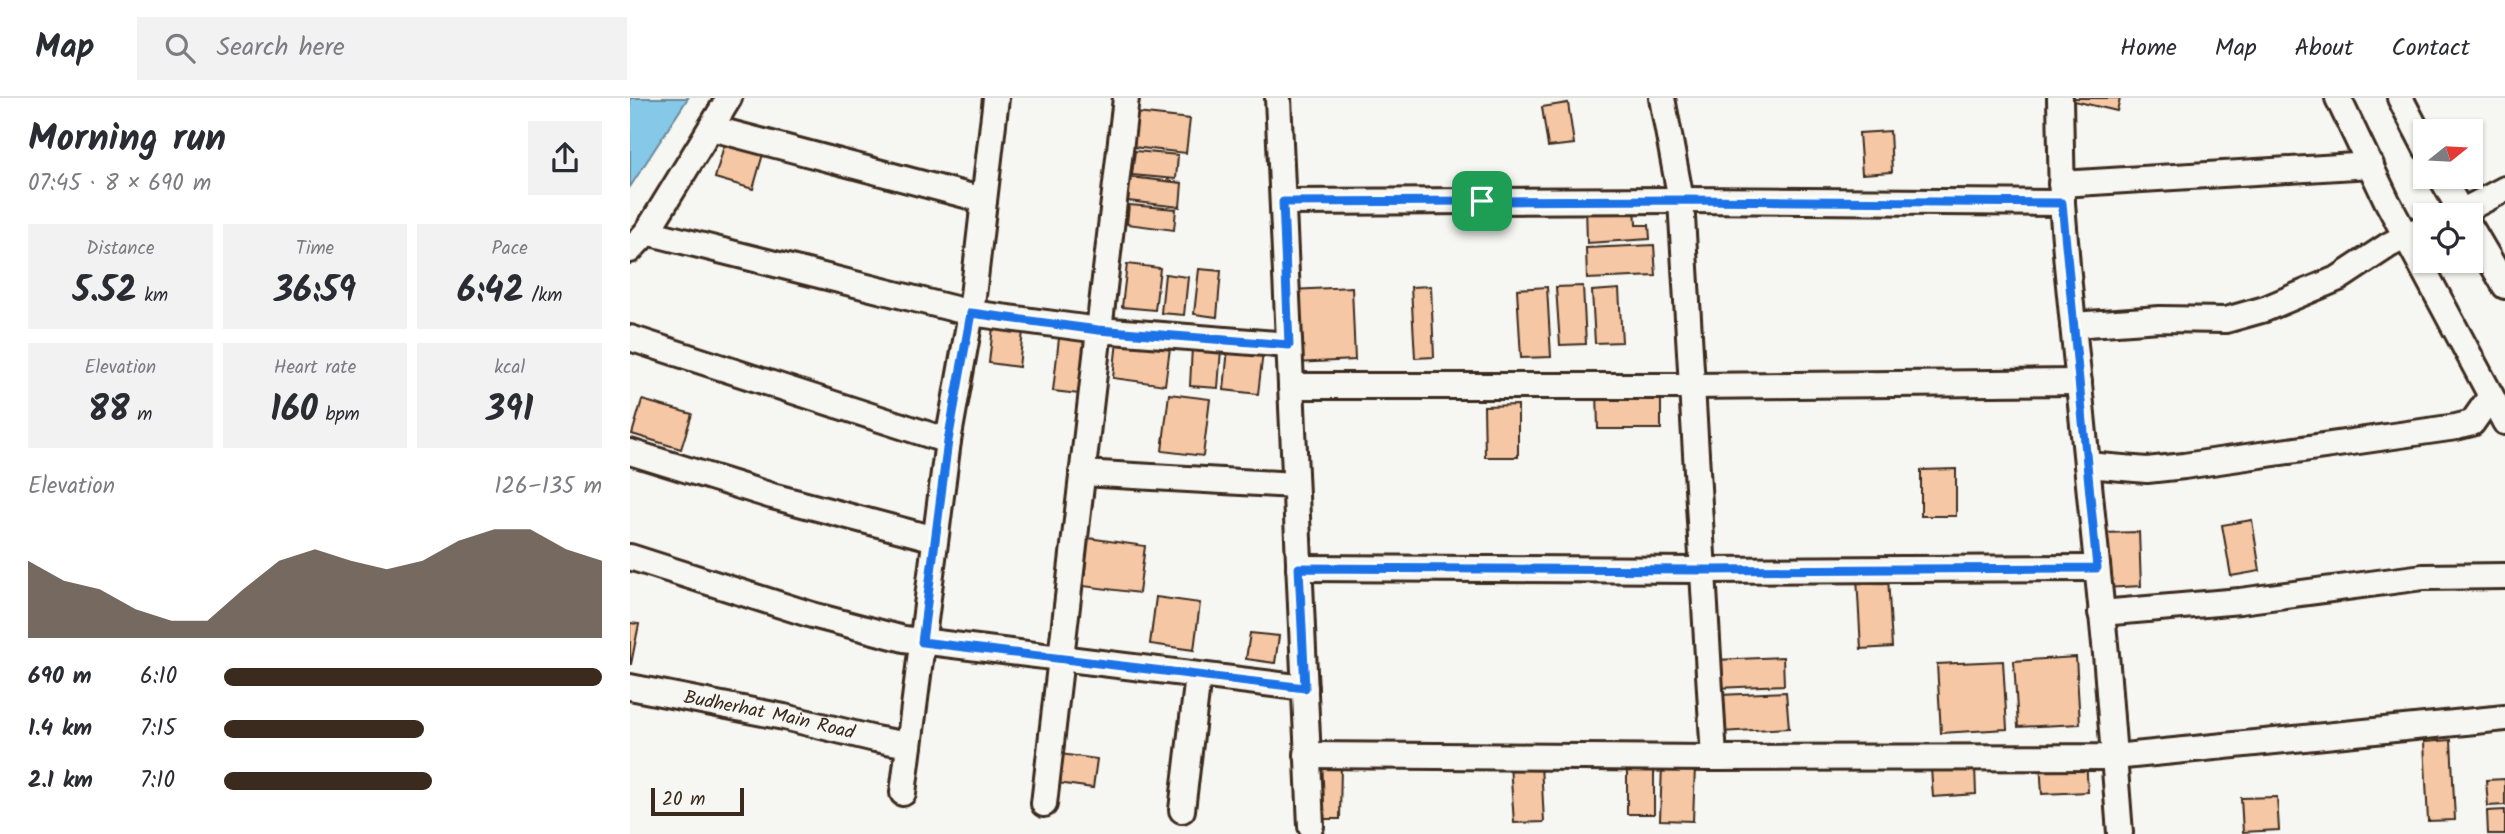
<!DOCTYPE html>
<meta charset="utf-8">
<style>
:root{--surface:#fff;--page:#f2f2f3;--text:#2b2b33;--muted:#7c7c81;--line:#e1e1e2;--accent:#3b2a1e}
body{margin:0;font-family:Kalam,sans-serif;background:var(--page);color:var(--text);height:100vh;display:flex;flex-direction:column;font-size:26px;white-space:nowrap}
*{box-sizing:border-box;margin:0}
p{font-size:23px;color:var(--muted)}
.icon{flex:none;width:38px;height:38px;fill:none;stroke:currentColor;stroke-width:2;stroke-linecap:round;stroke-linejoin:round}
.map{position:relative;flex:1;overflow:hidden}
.side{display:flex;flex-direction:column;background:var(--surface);width:630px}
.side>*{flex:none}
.needle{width:46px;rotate:72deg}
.fabs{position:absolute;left:1783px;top:21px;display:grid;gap:14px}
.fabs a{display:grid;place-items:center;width:70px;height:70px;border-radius:0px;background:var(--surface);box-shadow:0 2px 5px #0004;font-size:35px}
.scale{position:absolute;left:21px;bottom:18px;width:93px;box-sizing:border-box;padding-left:7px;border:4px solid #3b2a1e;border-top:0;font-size:19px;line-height:24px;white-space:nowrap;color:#3b2a1e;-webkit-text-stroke:5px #f6f6f2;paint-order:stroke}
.pin{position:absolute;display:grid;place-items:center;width:60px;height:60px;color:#fff;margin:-30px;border-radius:14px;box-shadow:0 4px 10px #0006}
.round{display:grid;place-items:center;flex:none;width:74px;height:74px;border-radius:0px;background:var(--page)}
.summary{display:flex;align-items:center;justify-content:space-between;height:119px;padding:0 28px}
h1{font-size:38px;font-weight:700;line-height:52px}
.figures{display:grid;grid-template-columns:repeat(3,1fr);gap:10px;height:119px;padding:7px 28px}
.figures div{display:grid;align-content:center;border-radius:0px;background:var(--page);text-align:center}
.figures b{font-size:35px;font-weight:700}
.figures small{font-size:19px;font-weight:400}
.figures p{font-size:19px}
.chart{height:196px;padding:14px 28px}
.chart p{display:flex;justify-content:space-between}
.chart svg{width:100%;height:126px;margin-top:7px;fill:var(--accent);opacity:.7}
ul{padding:0 28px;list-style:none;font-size:23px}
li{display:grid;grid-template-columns:112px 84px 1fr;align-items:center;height:52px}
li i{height:18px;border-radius:9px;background:var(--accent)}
header{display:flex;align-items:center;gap:42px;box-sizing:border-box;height:98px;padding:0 35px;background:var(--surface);border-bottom:2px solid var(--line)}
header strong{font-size:33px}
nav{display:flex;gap:38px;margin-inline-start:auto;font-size:24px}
.search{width:490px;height:63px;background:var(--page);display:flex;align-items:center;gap:18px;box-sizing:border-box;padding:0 24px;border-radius:0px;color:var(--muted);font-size:26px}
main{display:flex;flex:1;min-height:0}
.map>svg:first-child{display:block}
.water{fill:#86c8e7;stroke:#688997;stroke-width:2}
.building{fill:#f5c7a4;stroke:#3b2a1e;stroke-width:2}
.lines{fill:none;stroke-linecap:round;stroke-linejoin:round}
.street-casing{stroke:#3b2a1e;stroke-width:30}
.street{stroke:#f6f6f2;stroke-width:24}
.route-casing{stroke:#fff;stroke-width:14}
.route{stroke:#1a73e8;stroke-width:9}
.labels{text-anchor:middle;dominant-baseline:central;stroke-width:6;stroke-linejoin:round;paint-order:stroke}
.street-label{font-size:19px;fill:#3b2a1e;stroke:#f6f6f2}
</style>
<header>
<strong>Map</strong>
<div class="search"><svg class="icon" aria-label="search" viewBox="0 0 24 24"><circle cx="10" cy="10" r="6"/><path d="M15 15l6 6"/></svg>Search here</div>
<nav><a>Home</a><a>Map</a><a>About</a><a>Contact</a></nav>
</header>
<main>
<section class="side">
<div class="summary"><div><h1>Morning run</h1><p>07:45 · 8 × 690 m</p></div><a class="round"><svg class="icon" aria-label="share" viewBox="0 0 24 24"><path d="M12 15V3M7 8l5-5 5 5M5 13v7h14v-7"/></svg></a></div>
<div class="figures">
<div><p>Distance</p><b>5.52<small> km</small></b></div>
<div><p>Time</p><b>36:59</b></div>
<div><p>Pace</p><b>6:42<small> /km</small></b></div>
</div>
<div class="figures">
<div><p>Elevation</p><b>88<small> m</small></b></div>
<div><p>Heart rate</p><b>160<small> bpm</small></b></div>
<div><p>kcal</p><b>391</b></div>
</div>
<div class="chart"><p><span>Elevation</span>126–135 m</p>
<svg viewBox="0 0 160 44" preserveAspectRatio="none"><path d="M0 44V17L10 24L20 27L30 34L40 38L50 38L60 27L70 17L80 13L90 17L100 20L110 17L120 10L130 6L140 6L150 13L160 17V44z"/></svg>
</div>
<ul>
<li><b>690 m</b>6:10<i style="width:100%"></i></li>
<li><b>1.4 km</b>7:15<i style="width:53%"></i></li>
<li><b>2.1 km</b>7:10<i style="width:55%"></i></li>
</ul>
</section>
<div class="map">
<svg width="1875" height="736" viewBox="0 0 1875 736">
<rect width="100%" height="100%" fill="#f6f6f2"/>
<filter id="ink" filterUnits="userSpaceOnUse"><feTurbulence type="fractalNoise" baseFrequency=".0143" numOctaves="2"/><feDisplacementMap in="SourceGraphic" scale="14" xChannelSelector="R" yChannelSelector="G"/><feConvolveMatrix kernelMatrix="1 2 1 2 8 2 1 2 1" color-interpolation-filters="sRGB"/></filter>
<g filter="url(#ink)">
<path class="water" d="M0,0H58L0,89Z"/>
<g class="building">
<path d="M1441,0H1490L1487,13L1440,2Z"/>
<path d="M938,5L944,46L918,49L912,9Z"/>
<path d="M506,15L560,21L556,55L503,49Z"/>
<path d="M1260,33L1262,74L1232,76L1229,35Z"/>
<path d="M95,44L133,56L123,91L85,80Z"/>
<path d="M505,53L548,57L546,81L502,77Z"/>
<path d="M500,79L552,85L550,109L498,103Z"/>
<path d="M1005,106L1006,127H1019L1020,141L957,145L956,108Z"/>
<path d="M499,107L546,111L544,132L497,126Z"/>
<path d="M1024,147L1026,178L957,181L956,150Z"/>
<path d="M497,166L530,170L525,212L492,209Z"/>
<path d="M569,171L591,173L587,219L564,216Z"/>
<path d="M535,176L558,179L554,217L531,215Z"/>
<path d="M801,188L804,259L785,260L781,189Z"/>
<path d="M953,188L956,246L930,247L926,189Z"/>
<path d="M722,189L725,262L665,265L661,192Z"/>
<path d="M917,189L921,259L891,260L887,191Z"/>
<path d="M989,191L992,244L965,245L962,193Z"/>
<path d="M363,229L393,233L389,269L359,265Z"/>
<path d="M429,240L455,243L449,296L423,293Z"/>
<path d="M487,243L540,250L535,287L483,280Z"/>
<path d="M562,249L591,251L588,290L560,288Z"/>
<path d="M598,250L633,254L628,296L594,292Z"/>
<path d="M1031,292V331H968L967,293Z"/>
<path d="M539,296L580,301L573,358L532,353Z"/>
<path d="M12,302L62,316L51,351L2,336Z"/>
<path d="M888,307V359H855L854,308Z"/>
<path d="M1326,371V418H1291V372Z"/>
<path d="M1622,422L1630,473L1601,478L1592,427Z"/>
<path d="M1509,434L1511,488L1474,490L1472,435Z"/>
<path d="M458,440L515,448L509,495L453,488Z"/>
<path d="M1258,478L1262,549L1231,551L1227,479Z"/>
<path d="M526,499L570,505L564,552L520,546Z"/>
<path d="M0,525L9,526L1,566H0Z"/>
<path d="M620,535L649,538L645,565L616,561Z"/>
<path d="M1153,559L1154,587L1087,590L1086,562Z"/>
<path d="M1446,559L1450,626L1388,629L1384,563Z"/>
<path d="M1373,563L1377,631L1311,635L1307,566Z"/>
<path d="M1156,594L1159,630L1091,634L1090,597Z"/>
<path d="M1821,642L1825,722L1798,723L1794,644Z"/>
<path d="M423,655L467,661L463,690L420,684Z"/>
<path d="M1456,661L1458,694L1412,696L1410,663Z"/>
<rect x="997" y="664" width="27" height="52"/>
<path d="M690,666L711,667L710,721H689Z"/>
<path d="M911,666L914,724L884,725L880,667Z"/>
<path d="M1032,667L1065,668L1063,723L1030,722Z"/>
<path d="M1345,668L1346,696L1303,699L1301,670Z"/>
<path d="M1875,681V707L1858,708L1856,682Z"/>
<path d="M1647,699L1649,732L1613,734L1611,700Z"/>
<path d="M1875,712V736H1858L1857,713Z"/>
</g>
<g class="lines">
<defs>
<g id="street">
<path d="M648,0L681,728"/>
<path d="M1032,0L1051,102L1084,660"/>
<path d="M1430,0L1432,105L1437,167L1476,556L1490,735"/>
<path d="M1708,0L1757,103L1875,324"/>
<path d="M1770,0L1796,50"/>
<path d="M81,30L354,102"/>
<path d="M1811,79L1833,117"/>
<path d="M1431,86L1741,67"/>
<path d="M653,104L1051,102L1432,105"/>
<path d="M1819,117L1831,114L1875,91"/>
<path d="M1841,130L1875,188"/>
<path d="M17,134L341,215L469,232L659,247"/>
<path d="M0,152L17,134L99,0"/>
<path d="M1443,227L1530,221L1596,222L1635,211L1709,180L1759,147L1796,128"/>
<path d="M0,240L318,343"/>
<path d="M661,288H1062L1449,284"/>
<path d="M0,354L142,398L305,441"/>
<path d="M1457,367L1517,372L1554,368L1826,329L1842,325L1861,298"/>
<path d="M452,375L665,387"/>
<path d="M0,459L182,517L274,541L675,590"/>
<path d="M669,470L1073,472L1467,470"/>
<path d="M1471,515L1610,503L1793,479L1875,478"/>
<path id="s1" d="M0,589L154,619L245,641L279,647"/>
<path d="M677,657L1084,660L1484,659L1875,620"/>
<path d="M273,695L318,343L341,215L366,0"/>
<path d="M414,706L496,0"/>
<path d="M552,712L568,578"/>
</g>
</defs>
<use href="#street" class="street-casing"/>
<use href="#street" class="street"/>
</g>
</g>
<g class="lines" filter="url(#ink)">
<defs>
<path id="route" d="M1051,102L1432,105L1467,470L1073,472L669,470L675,590L292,544L318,343L341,215L468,232L659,247L653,104Z"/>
</defs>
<use href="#route" class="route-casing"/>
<use href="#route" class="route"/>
</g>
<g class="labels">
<g class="street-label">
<text stroke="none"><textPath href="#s1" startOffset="142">Budherhat Main Road</textPath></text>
</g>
</g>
</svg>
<div class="fabs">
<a><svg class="needle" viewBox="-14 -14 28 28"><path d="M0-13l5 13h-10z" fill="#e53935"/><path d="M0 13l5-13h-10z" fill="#7c7c81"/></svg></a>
<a><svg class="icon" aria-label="locate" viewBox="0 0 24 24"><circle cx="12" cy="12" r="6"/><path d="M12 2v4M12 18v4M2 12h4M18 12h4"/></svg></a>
</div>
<div class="scale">20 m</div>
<div class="pin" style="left:852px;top:103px;background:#1e9e55"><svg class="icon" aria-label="arrive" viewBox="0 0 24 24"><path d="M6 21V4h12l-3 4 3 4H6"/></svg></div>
</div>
</main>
